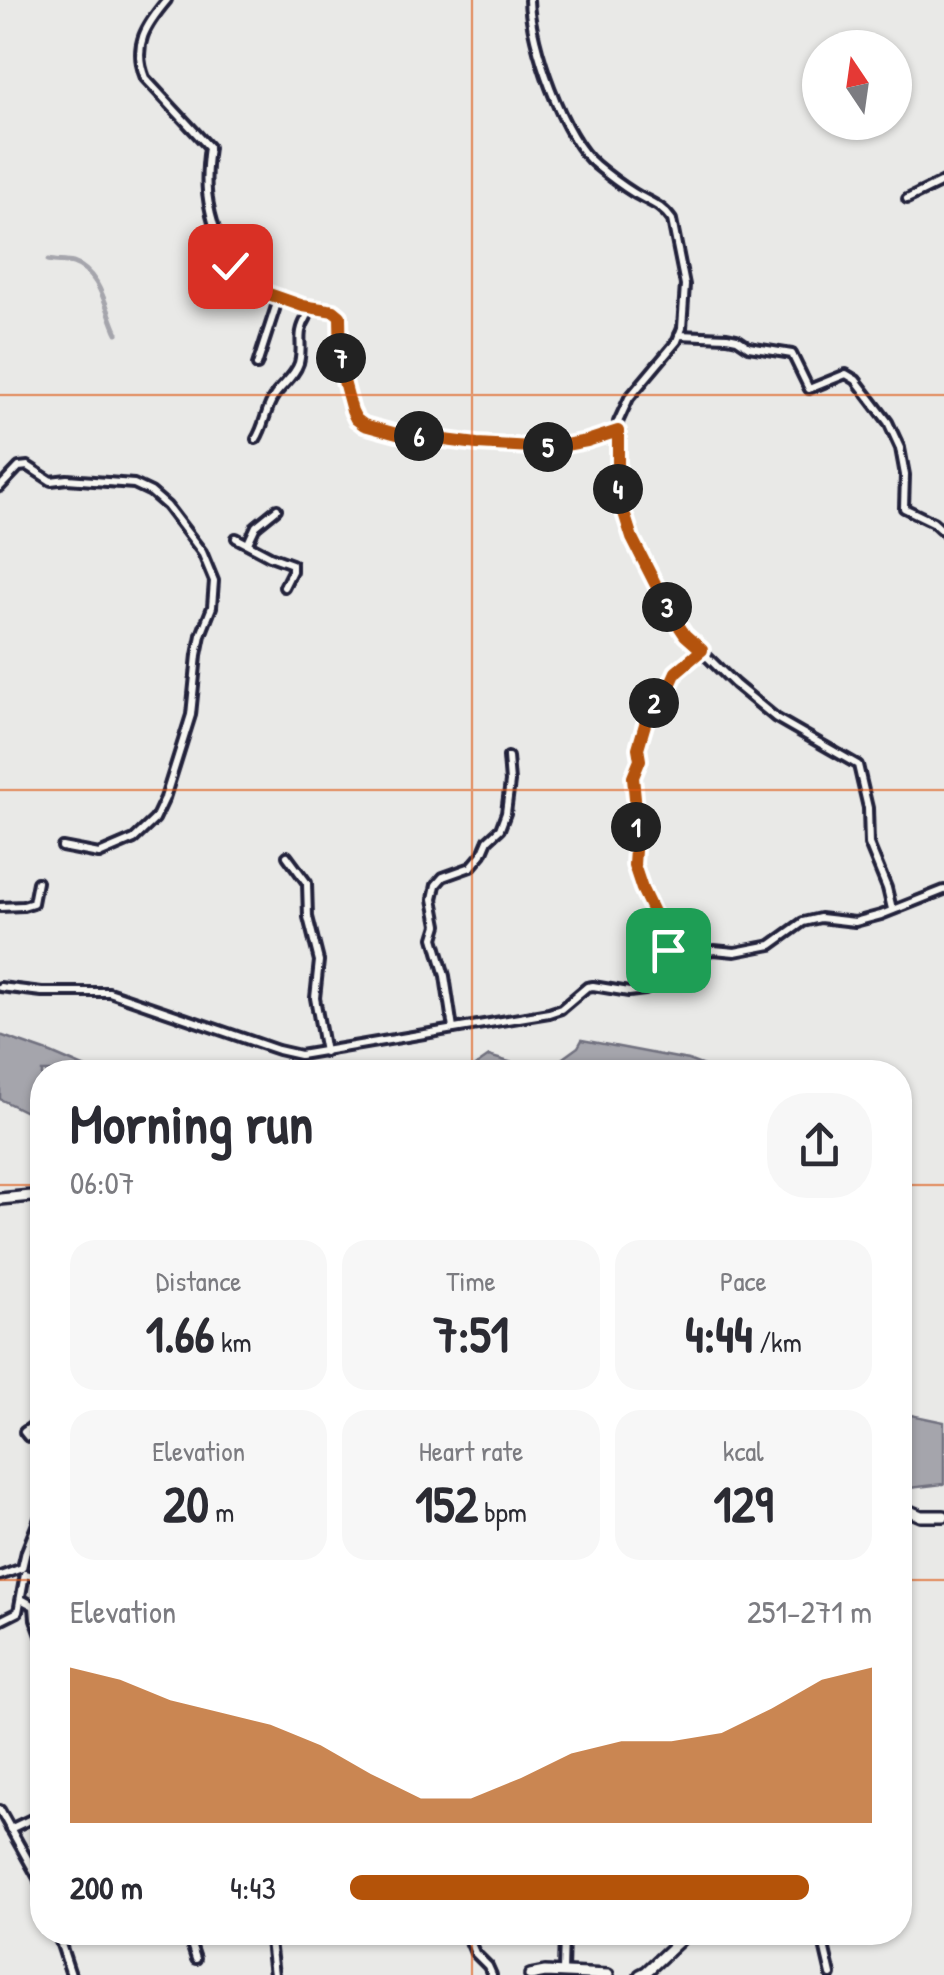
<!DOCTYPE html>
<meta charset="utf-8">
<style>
:root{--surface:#fff;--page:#f7f7f7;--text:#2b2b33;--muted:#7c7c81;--accent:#b45309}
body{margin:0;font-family:"Patrick Hand",sans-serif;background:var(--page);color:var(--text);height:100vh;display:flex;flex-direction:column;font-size:38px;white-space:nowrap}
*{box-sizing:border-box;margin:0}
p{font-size:32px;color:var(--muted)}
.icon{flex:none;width:55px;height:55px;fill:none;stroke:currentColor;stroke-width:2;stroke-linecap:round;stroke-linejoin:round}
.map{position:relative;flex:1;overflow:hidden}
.drawer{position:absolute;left:30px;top:1060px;width:882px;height:885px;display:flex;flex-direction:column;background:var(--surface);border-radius:40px;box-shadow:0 2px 8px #0004}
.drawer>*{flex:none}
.needle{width:65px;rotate:347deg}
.tools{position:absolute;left:802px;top:30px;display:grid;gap:20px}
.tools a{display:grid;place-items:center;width:110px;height:110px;border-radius:50%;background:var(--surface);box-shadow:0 2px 8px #0004;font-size:50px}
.pin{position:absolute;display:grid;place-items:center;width:85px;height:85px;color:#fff;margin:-42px;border-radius:20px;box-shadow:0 5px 15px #0006}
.km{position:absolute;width:50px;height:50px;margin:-25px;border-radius:50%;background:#222;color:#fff;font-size:28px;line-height:50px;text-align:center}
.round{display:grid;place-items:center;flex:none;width:105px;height:105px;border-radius:40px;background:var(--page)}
.head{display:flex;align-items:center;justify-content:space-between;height:170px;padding:0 40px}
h1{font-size:55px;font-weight:700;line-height:75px}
.metrics{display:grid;grid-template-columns:repeat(3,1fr);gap:15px;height:170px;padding:10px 40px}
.metrics div{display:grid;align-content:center;border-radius:25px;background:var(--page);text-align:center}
.metrics b{font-size:50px;font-weight:700}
.metrics small{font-size:28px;font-weight:400}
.metrics p{font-size:28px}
.chart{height:280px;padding:20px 40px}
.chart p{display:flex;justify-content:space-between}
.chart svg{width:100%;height:180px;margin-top:10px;fill:var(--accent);opacity:.7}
ul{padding:0 40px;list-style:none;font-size:32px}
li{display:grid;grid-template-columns:160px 120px 1fr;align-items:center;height:75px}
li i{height:25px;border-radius:12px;background:var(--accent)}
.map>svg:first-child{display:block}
.water{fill:#a5a5ac;stroke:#71717f;stroke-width:2.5}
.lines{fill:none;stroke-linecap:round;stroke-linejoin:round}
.canal{stroke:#a5a5ac;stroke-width:5}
.minor-casing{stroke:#22223b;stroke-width:14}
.major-casing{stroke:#22223b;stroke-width:16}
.minor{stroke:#f6f6f2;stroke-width:6}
.major{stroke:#f6f6f2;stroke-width:9}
.route-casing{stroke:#fff;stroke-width:20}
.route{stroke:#b45309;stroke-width:12}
.grid{fill:none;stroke:#de560e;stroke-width:2.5;stroke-opacity:0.55}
</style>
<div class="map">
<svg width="944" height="1975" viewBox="0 0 944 1975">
<rect width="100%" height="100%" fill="#e9e9e7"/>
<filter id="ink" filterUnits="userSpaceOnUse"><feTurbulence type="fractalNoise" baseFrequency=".01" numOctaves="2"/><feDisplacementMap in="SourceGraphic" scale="20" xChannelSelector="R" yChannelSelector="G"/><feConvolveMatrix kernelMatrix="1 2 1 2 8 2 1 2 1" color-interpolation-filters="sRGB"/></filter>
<g filter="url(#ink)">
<g class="water">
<path d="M0,1035L51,1053L95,1072H42V1120L0,1099Z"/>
<path d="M582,1040L688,1060L719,1072H466L489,1056L523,1066L549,1068L578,1047Z"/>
<path d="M900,1410L906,1414L944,1422V1484L900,1489Z"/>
</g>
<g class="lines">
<path class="canal" d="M48,260C56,262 65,261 73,263C101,272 106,310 117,333"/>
<defs>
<g id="minor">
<path d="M167,0C146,25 132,45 145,78L209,147C204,183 206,203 218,238C220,246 224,259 230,266C244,284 275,296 296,303C310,308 329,306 340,316L341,370L352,411L356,419L365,425L397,434L477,444L549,448L587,441L618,431"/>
<path d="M529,0C530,43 563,138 596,165C608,175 621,185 634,193C649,202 662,205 672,220L685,285L682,328L677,341L629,398L618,422V493L632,537L669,611L685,635L735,684L776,718L858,765L868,808L869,844L887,888L892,909"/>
<path d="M907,199L944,181"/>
<path d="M679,335L727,337L737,339L749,347L792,354L809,389L846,374L856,380L888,422L900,448L905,475L904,508L933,522L944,532"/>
<path d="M257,365L279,297"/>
<path d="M256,439C265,425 265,409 275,395C282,385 295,376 299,363C304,344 295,336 307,317L304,307"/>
<path d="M0,487L19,467L28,466L51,481L67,479L134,484L151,492L167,506L202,552L214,581L212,607L201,635L197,655L191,715L165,798L155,819L134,839L99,854L62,847"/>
<path d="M236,538L270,556L292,564V571L284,587"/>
<path d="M248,543L256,526L277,509"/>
<path d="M287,856L307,883L308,917L319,961L315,998L325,1052"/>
<path d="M0,907L23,906L33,903L37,882"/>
<path d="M675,964L668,949L661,925L653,914L634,865L637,819L633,777L639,760L638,748L648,713L655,702L666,695L677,672L702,651"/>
<path d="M0,987L42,992H109L278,1050L300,1055L549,1013L561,1009L587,987L593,986L629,992L645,990L660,979L675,964L696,954L714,950L735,952L771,945L803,922L820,918L855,922L881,915L944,890"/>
<path d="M453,1029L445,976L434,938L438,925L433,899L436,885L443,877L471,867L482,854L488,840L500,829L506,813L510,782L508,757"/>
<path d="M28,1437L24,1432L38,1422H42"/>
<path d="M25,1574L42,1578"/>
<path d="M0,1576L22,1568L26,1551L42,1511"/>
<path d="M21,1599L34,1606L35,1619L42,1638"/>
<path d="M0,1621L18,1612L25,1574"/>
<path d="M0,1810L38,1878L42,1890"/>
<path d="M10,1829L42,1814"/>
<path d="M57,1932L71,1975"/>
<path d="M187,1932L196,1959"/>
<path d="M269,1932L274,1975"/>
<path d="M466,1932L475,1953L488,1966L492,1975"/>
<path d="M821,1932L831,1975"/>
<path d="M563,1973L564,1932"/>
</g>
<g id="major">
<path d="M0,1199L42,1195"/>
<path d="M900,1507L921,1516H944"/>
<path d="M530,1975L545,1972L608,1975"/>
<path d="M640,1975L646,1972L680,1940L684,1932"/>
</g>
</defs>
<use href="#minor" class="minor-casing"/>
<use href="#major" class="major-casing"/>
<use href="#minor" class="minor"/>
<use href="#major" class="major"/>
</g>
</g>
<g class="lines" filter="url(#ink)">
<defs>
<path id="route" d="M230,266L263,292L303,306L334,311L340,316L341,370L352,411L356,419L364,425L397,434L477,444L549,448L587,441L618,431V494L632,538L669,611L685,635L702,650L676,672L666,694L655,702L648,714L638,748L640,760L633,777L637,819L634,865L642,889L654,914L661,924L668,950"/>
</defs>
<use href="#route" class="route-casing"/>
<use href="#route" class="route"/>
</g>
<path class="grid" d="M472,0V1072M0,395H944M0,790H944M0,1185H42M900,1185H944M0,1580H42M900,1580H944M472,1932V1975"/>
</svg>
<div class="tools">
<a><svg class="needle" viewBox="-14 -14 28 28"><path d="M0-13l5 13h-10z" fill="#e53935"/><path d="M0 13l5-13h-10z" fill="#7c7c81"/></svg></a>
</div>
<div class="pin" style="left:668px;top:950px;background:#1e9e55"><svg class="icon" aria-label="arrive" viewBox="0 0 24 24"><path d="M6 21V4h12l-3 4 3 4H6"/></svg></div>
<div class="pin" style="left:230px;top:266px;background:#d93025"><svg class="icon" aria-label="check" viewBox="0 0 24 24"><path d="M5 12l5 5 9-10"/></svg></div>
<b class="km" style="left:636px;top:827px">1</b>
<b class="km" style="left:654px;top:703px">2</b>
<b class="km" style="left:667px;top:607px">3</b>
<b class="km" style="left:618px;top:489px">4</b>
<b class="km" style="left:548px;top:447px">5</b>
<b class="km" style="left:419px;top:436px">6</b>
<b class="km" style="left:341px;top:358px">7</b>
<section class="drawer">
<div class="head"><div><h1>Morning run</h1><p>06:07</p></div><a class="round"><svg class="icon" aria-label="share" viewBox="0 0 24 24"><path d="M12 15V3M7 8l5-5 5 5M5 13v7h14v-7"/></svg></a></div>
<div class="metrics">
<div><p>Distance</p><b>1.66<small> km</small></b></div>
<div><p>Time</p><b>7:51</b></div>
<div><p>Pace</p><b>4:44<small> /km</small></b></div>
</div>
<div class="metrics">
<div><p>Elevation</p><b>20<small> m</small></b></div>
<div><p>Heart rate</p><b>152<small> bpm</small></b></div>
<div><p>kcal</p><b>129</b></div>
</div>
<div class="chart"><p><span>Elevation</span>251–271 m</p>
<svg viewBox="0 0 160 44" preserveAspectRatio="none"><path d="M0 44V6L10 9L20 14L30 17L40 20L50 25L60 32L70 38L80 38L90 33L100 27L110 24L120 24L130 22L140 16L150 9L160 6V44z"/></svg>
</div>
<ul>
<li><b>200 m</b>4:43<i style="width:88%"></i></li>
</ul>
</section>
</div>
